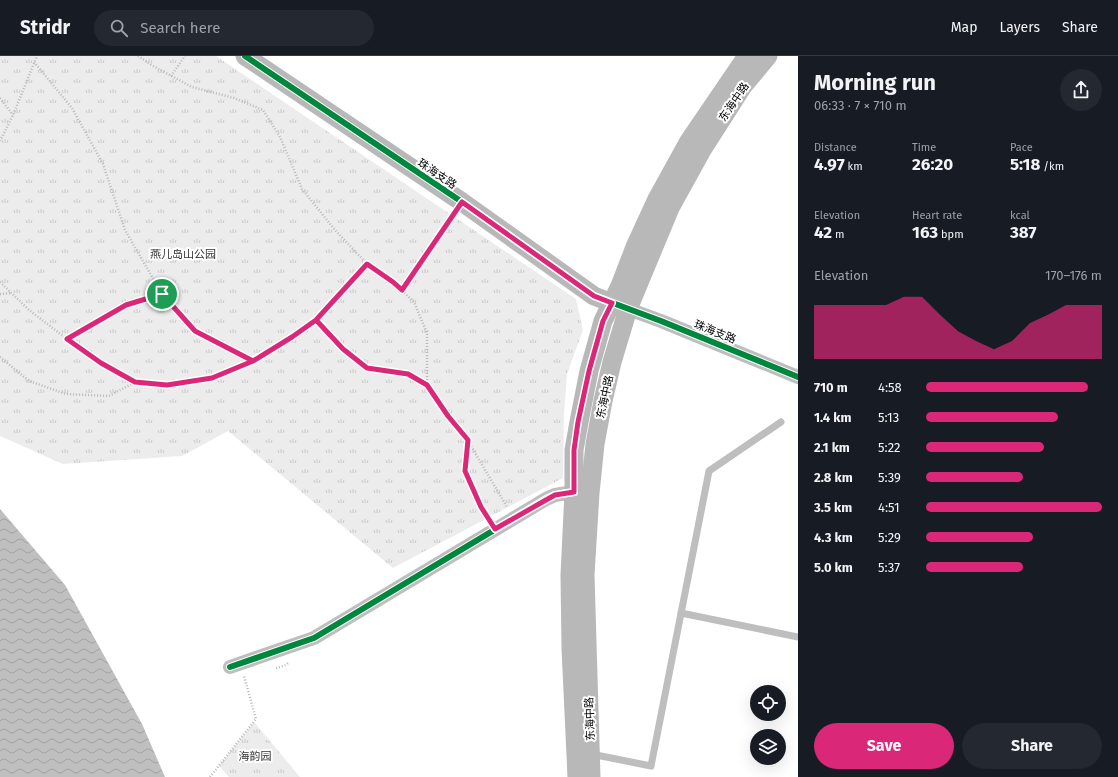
<!DOCTYPE html>
<meta charset="utf-8">
<style>
:root{--surface:#171b24;--page:#242831;--text:#f1f3f6;--muted:#9ea1a6;--line:#363941;--accent:#db2777}
body{margin:0;font-family:"Fira Sans","Noto Sans SC",sans-serif;background:var(--page);color:var(--text);height:100vh;display:flex;flex-direction:column;font-size:15px;white-space:nowrap}
*{box-sizing:border-box;margin:0}
p{font-size:13px;color:var(--muted)}
.icon{flex:none;width:22px;height:22px;fill:none;stroke:currentColor;stroke-width:2;stroke-linecap:round;stroke-linejoin:round}
.map{position:relative;flex:1;overflow:hidden}
.details{display:flex;flex-direction:column;background:var(--surface);width:320px}
.details>*{flex:none}
.buttons{position:absolute;left:750px;top:629px;display:grid;gap:8px}
.buttons a{display:grid;place-items:center;width:36px;height:36px;border-radius:50%;background:var(--surface);box-shadow:0 4px 16px #0002;font-size:20px}
.pin{position:absolute;display:grid;place-items:center;width:34px;height:34px;color:#fff;margin:-17px;border:2px solid #fff;border-radius:50%;box-shadow:0 1px 4px #0007}
.round{display:grid;place-items:center;flex:none;width:42px;height:42px;border-radius:21px;background:var(--page)}
.overview{display:flex;align-items:center;justify-content:space-between;height:68px;padding:0 16px}
h1{font-size:22px;font-weight:700;line-height:30px}
.figures{display:grid;grid-template-columns:repeat(3,1fr);gap:6px;height:68px;padding:4px 16px}
.figures div{display:grid;align-content:center}
.figures b{font-size:17px;font-weight:700}
.figures small{font-size:11px;font-weight:400}
.figures p{font-size:11px}
.chart{height:112px;padding:8px 16px}
.chart p{display:flex;justify-content:space-between}
.chart svg{width:100%;height:72px;margin-top:4px;fill:var(--accent);opacity:.7}
.cta{display:flex;gap:8px;margin-top:auto;padding:8px 16px}
.cta a{flex:1;height:46px;border-radius:24px;background:var(--accent);color:#fff;font-size:16px;font-weight:700;line-height:46px;text-align:center}
.cta a+a{background:var(--page);color:var(--text)}
ul{padding:0 16px;list-style:none;font-size:13px}
li{display:grid;grid-template-columns:64px 48px 1fr;align-items:center;height:30px}
li i{height:10px;border-radius:5px;background:var(--accent)}
header{display:flex;align-items:center;gap:24px;box-sizing:border-box;height:56px;padding:0 20px;background:var(--surface);border-bottom:1px solid var(--line)}
header strong{font-size:19px}
nav{display:flex;gap:22px;margin-inline-start:auto;font-size:14px}
.search{width:280px;height:36px;background:var(--page);display:flex;align-items:center;gap:10px;box-sizing:border-box;padding:0 14px;border-radius:22px;color:var(--muted);font-size:15px}
main{display:flex;flex:1;min-height:0}
.map>svg:first-child{display:block}
.park{fill:url(#park-tufts)}
.water{fill:url(#water-waves)}
.lines{fill:none;stroke-linecap:round;stroke-linejoin:round}
.path{stroke:#b9b9b9;stroke-width:2.5;stroke-dasharray:1 2;stroke-linecap:butt}
.lane{stroke:#bebebe;stroke-width:7}
.street{stroke:#bebebe;stroke-width:14}
.secondary{stroke:#b8b8b8;stroke-width:19}
.cycleway-casing{stroke:#fff;stroke-width:8}
.cycleway{stroke:#00873e;stroke-width:6}
.route-casing{stroke:#fff;stroke-width:8}
.route{stroke:#db2777;stroke-width:5}
.labels{text-anchor:middle;dominant-baseline:central;stroke-width:4;stroke-linejoin:round;paint-order:stroke}
.street-label{font-size:11px;fill:#000;stroke:#fff}
.park-label{font-size:11px;fill:#333;stroke:#fff}
</style>
<header>
<strong>Stridr</strong>
<div class="search"><svg class="icon" aria-label="search" viewBox="0 0 24 24"><circle cx="10" cy="10" r="6"/><path d="M15 15l6 6"/></svg>Search here</div>
<nav><a>Map</a><a>Layers</a><a>Share</a></nav>
</header>
<main>
<div class="map">
<svg width="798" height="721" viewBox="0 0 798 721">
<defs>
<pattern id="park-tufts" width="24" height="20" patternUnits="userSpaceOnUse"><rect width="24" height="20" fill="#ececec"/><path d="M3 7l-1-3M5 7V3M7 7l1-3M15 17l-1-3M17 17v-4M19 17l1-3" fill="none" stroke="#c9c9c9"/></pattern>
<pattern id="water-waves" width="16" height="10" patternUnits="userSpaceOnUse"><rect width="16" height="10" fill="#bfbfbf"/><path d="M0 5q4-4 8 0t8 0" fill="none" stroke="#a2a2a2"/></pattern>
</defs>
<rect width="100%" height="100%" fill="#fff"/>
<g class="park">
<path d="M0,0H216L576,243L583,274L567,318L564,357L563,422L393,512L228,375L182,400L63,408L0,380Z"/>
<path d="M254,666L300,721H229L219,710Z"/>
</g>
<path class="water" d="M0,453L65,529L142,668L165,721H0Z"/>
<g class="lines">
<g class="path">
<path d="M138,0L153,10L192,31L234,42L263,54L280,81L302,133L335,174L367,208L393,226L414,246L427,277V329L448,360L468,384L465,415L481,451L488,462"/>
<path d="M34,6L72,52L103,108L125,174L162,238L195,275L253,304"/>
<path d="M171,20L185,0"/>
<path d="M0,42L13,59"/>
<path d="M0,85L13,59L37,0"/>
<path d="M0,226L29,254L67,283L101,307L135,326L167,329L212,322L253,305L292,281L316,263L367,208"/>
<path d="M402,234L453,159"/>
<path d="M0,238L11,237"/>
<path d="M316,263L343,293L367,312L408,318L427,329"/>
<path d="M67,283L126,249L162,238"/>
<path d="M0,301L29,325L66,338L109,340L135,326"/>
<path d="M468,385L507,451"/>
<path d="M276,612L286,609L289,606"/>
<path d="M210,721L256,663L244,620"/>
</g>
<g class="lane">
<path d="M681,557L798,581"/>
<path d="M591,698L651,710L709,415L781,366"/>
</g>
<g class="street">
<path d="M620,250L661,265L798,321"/>
<path d="M230,611L314,582L546,443L555,439L574,436"/>
</g>
<g class="secondary">
<path d="M245,0L462,146L594,240L612,247"/>
<path d="M577,721L571,592L570,519L574,436V394L579,366L589,315L603,265L620,230L635,191L657,143L689,85L747,0"/>
<path d="M591,721L585,519L590,437L595,388L603,345L612,306L628,253L670,152L702,94L743,30L768,0"/>
</g>
<defs>
<g id="cycleway">
<path d="M245,0L462,146L594,240L661,265L798,321"/>
<path d="M230,611L314,582L546,443L555,439L574,436"/>
</g>
</defs>
<use href="#cycleway" class="cycleway-casing"/>
<use href="#cycleway" class="cycleway"/>
</g>
<g class="lines">
<defs>
<path id="route" d="M162,238L195,275L253,305L292,281L316,264L343,293L367,312L408,318L427,329L448,360L468,384L465,415L481,451L495,473L546,444L555,439L574,436V394L578,366L589,315L603,265L612,247L594,240L462,146L402,234L393,226L367,208L316,264L292,281L253,305L212,322L167,329L135,326L101,307L67,283L126,249L162,238"/>
</defs>
<use href="#route" class="route-casing"/>
<use href="#route" class="route"/>
</g>
<g class="labels">
<g class="street-label">
<text transform="translate(734 46) rotate(-56)">东海中路</text>
<text transform="translate(437 118) rotate(34)">珠海支路</text>
<text transform="translate(715 276) rotate(22)">珠海支路</text>
<text transform="translate(605 341) rotate(-78)">东海中路</text>
<text transform="translate(590 663) rotate(-92)">东海中路</text>
</g>
<g class="park-label">
<text x="183" y="198">燕儿岛山公园</text>
<text x="255" y="700">海韵园</text>
</g>
</g>
</svg>
<div class="buttons">
<a><svg class="icon" aria-label="locate" viewBox="0 0 24 24"><circle cx="12" cy="12" r="6"/><path d="M12 2v4M12 18v4M2 12h4M18 12h4"/></svg></a>
<a><svg class="icon" aria-label="layers" viewBox="0 0 24 24"><path d="M12 4l9 5-9 5-9-5zM3 14l9 5 9-5"/></svg></a>
</div>
<div class="pin" style="left:162px;top:238px;background:#1e9e55"><svg class="icon" aria-label="arrive" viewBox="0 0 24 24"><path d="M6 21V4h12l-3 4 3 4H6"/></svg></div>
</div>
<section class="details">
<div class="overview"><div><h1>Morning run</h1><p>06:33 · 7 × 710 m</p></div><a class="round"><svg class="icon" aria-label="share" viewBox="0 0 24 24"><path d="M12 15V3M7 8l5-5 5 5M5 13v7h14v-7"/></svg></a></div>
<div class="figures">
<div><p>Distance</p><b>4.97<small> km</small></b></div>
<div><p>Time</p><b>26:20</b></div>
<div><p>Pace</p><b>5:18<small> /km</small></b></div>
</div>
<div class="figures">
<div><p>Elevation</p><b>42<small> m</small></b></div>
<div><p>Heart rate</p><b>163<small> bpm</small></b></div>
<div><p>kcal</p><b>387</b></div>
</div>
<div class="chart"><p><span>Elevation</span>170–176 m</p>
<svg viewBox="0 0 160 44" preserveAspectRatio="none"><path d="M0 44V11L10 11L20 11L30 11L40 11L50 6L60 6L70 17L80 27L90 33L100 38L110 33L120 22L130 17L140 11L150 11L160 11V44z"/></svg>
</div>
<ul>
<li><b>710 m</b>4:58<i style="width:92%"></i></li>
<li><b>1.4 km</b>5:13<i style="width:75%"></i></li>
<li><b>2.1 km</b>5:22<i style="width:67%"></i></li>
<li><b>2.8 km</b>5:39<i style="width:55%"></i></li>
<li><b>3.5 km</b>4:51<i style="width:100%"></i></li>
<li><b>4.3 km</b>5:29<i style="width:61%"></i></li>
<li><b>5.0 km</b>5:37<i style="width:55%"></i></li>
</ul>
<div class="cta"><a>Save</a><a>Share</a></div>
</section>
</main>
